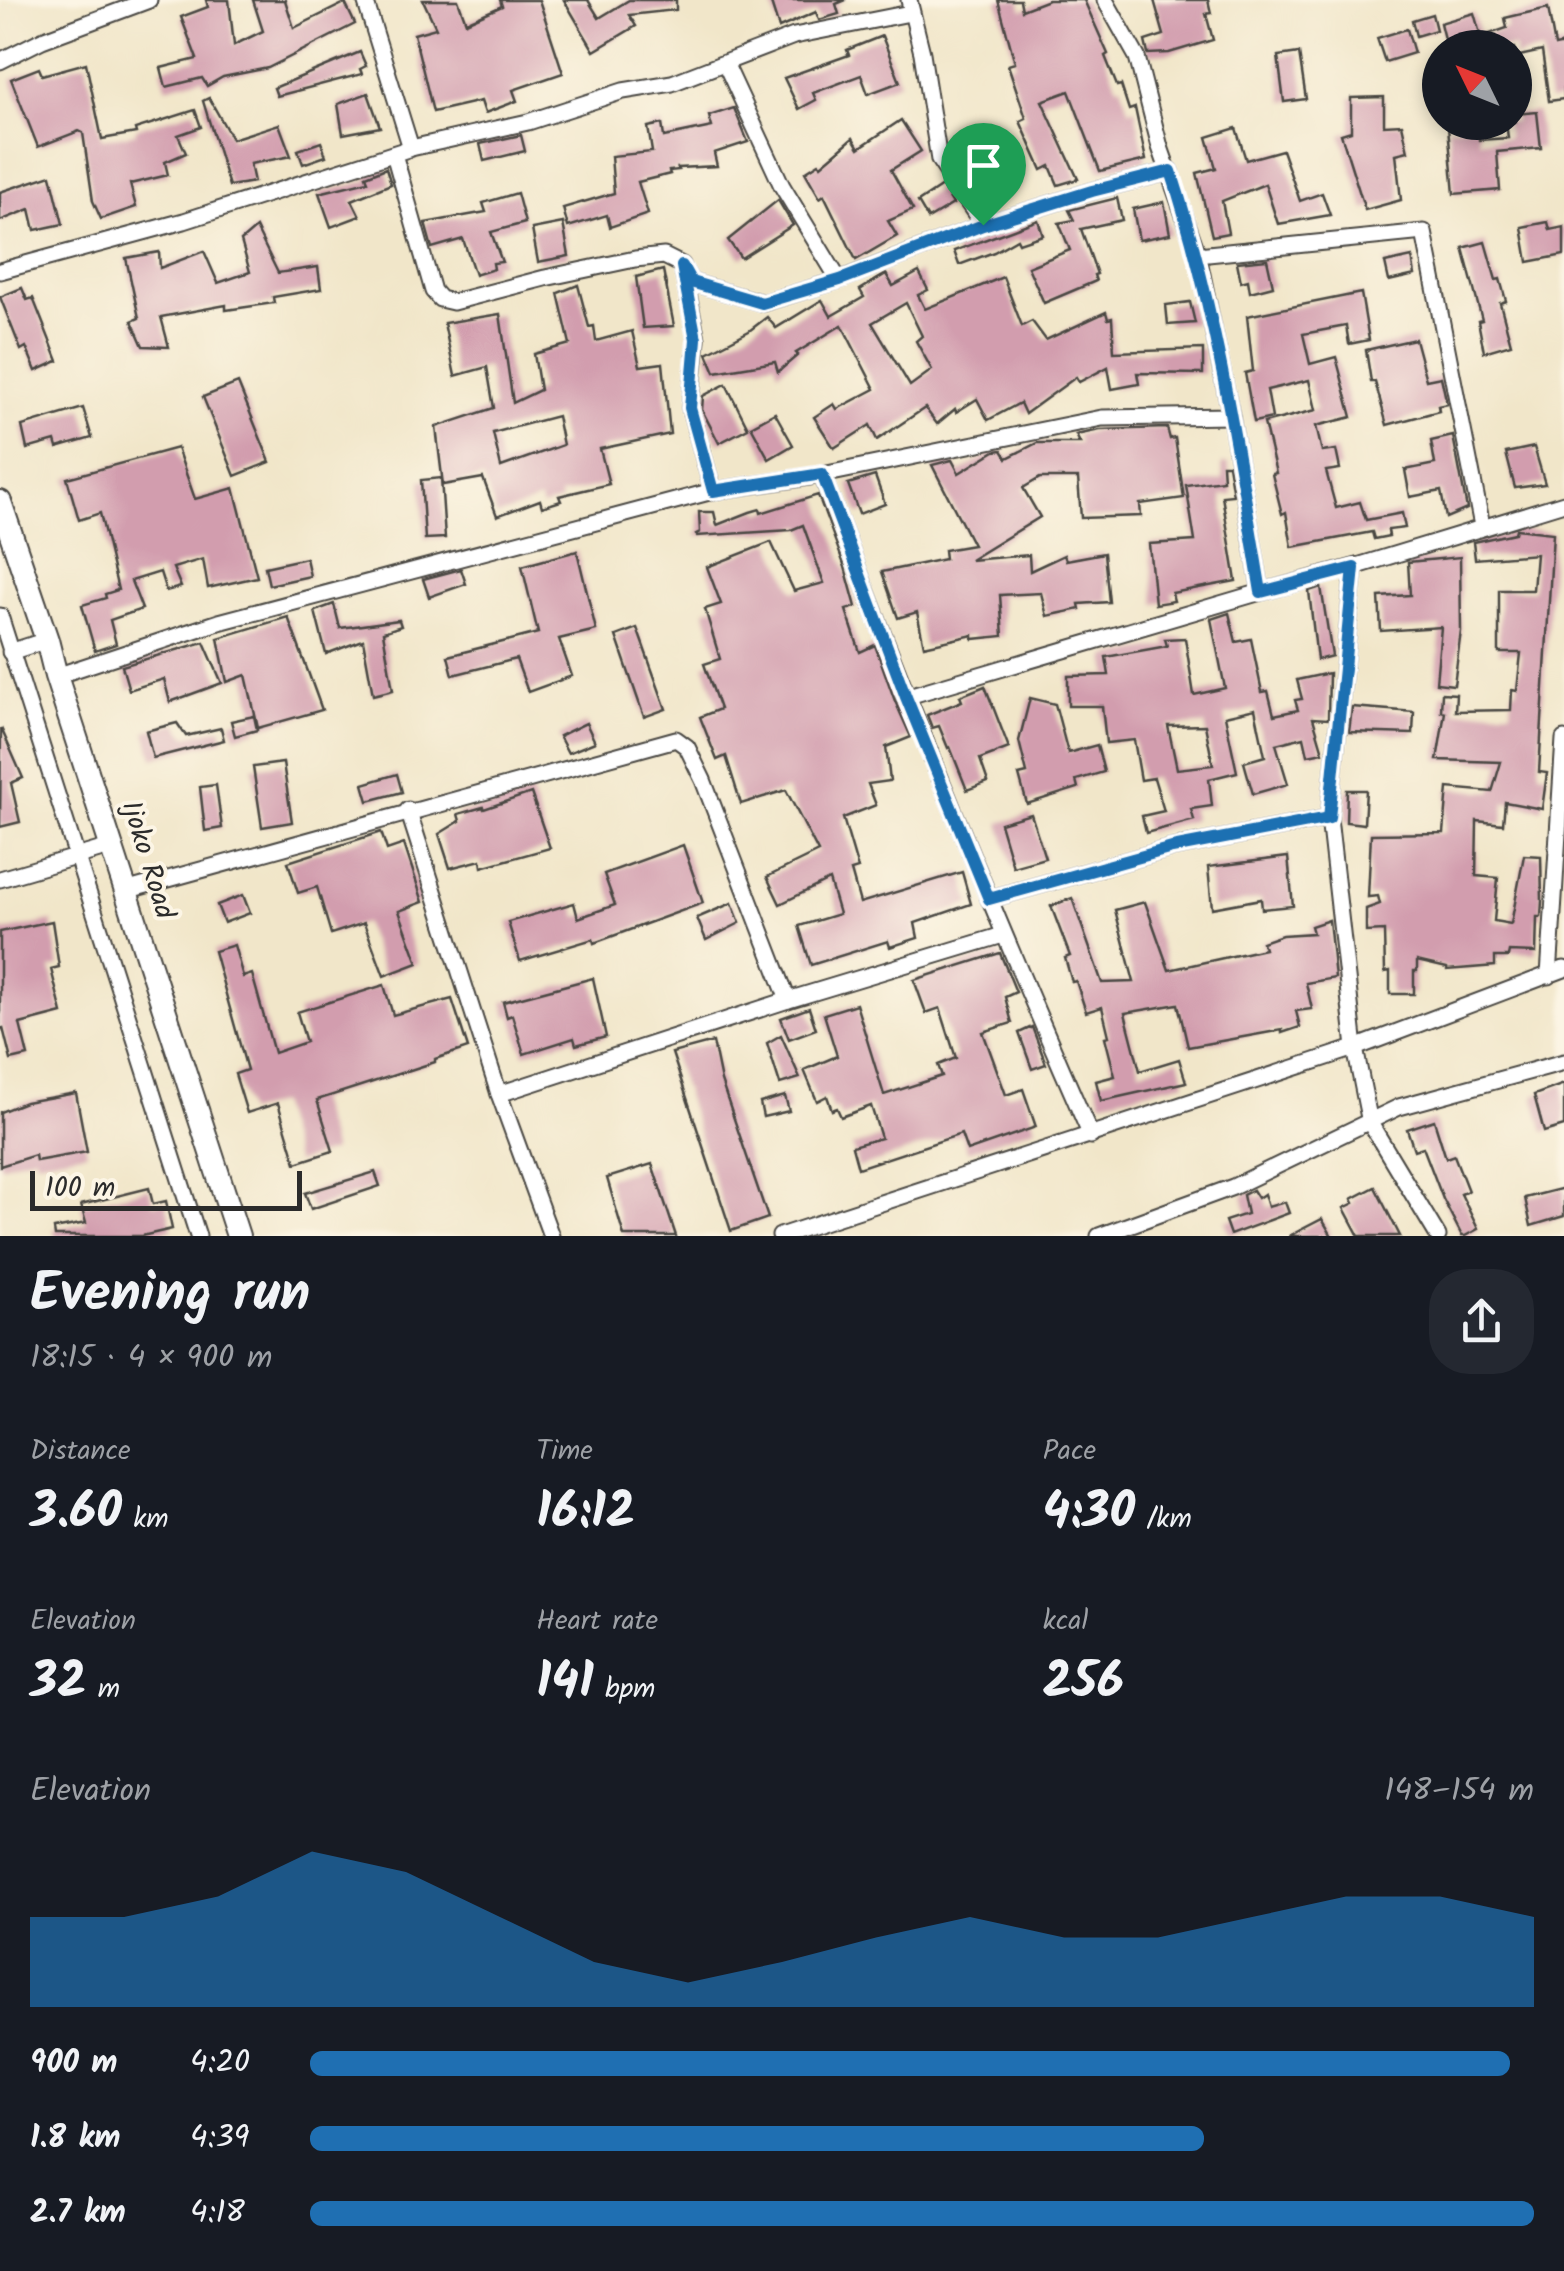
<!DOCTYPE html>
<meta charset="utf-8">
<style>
:root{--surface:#171b24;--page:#242831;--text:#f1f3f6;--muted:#9ea1a6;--accent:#1f6fb2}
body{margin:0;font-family:Kalam,sans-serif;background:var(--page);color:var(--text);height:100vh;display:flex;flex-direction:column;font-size:38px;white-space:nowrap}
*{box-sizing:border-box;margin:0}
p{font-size:32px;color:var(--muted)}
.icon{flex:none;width:55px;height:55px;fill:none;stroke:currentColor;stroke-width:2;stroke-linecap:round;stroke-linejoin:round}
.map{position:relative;height:1236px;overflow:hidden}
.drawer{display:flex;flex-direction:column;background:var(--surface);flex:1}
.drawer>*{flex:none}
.needle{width:65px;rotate:313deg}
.controls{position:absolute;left:1422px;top:30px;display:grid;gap:20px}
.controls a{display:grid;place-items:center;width:110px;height:110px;border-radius:50%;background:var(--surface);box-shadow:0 5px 15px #0003;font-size:50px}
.scale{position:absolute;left:30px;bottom:25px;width:272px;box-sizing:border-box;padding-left:10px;border:5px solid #2b2b2b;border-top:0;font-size:28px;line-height:35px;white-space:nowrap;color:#2b2b2b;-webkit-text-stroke:8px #fcf5e5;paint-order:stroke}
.pin{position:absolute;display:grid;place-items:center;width:85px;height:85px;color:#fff;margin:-102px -42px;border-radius:50% 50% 50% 0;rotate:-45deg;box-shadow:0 0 10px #0007}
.pin .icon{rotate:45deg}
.round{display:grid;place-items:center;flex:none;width:105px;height:105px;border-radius:40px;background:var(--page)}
.summary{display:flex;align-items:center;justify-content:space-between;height:170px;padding:0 30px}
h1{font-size:55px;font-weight:700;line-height:75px}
.figures{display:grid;grid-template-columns:repeat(3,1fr);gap:15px;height:170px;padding:10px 30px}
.figures div{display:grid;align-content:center}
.figures b{font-size:50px;font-weight:700}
.figures small{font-size:28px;font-weight:400}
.figures p{font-size:28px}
.chart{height:280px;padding:20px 30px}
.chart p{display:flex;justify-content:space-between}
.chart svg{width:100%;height:180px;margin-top:10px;fill:var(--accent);opacity:.7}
ul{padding:0 30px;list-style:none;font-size:32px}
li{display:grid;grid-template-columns:160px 120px 1fr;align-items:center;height:75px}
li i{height:25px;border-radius:12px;background:var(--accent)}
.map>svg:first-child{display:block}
.building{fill:#d29dae;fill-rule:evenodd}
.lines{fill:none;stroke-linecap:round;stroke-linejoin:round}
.street-casing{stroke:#494743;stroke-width:19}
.secondary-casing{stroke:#494743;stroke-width:26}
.street{stroke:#fff;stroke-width:15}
.secondary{stroke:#fff;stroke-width:22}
.route-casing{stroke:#fff;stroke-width:20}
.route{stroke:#1f6fb2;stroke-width:12}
.labels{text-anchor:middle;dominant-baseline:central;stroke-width:8;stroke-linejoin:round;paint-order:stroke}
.street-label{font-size:28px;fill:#2b2b2b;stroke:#fcf5e5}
</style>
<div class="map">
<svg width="1564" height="1236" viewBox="0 0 1564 1236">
<rect width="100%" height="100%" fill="#fcf5e5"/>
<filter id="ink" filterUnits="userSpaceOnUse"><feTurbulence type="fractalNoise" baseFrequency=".01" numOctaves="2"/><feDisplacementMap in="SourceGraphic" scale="20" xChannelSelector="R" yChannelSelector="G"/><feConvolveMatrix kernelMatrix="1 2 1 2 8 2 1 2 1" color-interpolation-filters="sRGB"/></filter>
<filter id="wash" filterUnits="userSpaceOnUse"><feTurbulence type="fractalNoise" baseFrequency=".0048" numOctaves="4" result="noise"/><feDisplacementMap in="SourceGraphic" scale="40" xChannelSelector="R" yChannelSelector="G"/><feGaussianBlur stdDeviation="2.25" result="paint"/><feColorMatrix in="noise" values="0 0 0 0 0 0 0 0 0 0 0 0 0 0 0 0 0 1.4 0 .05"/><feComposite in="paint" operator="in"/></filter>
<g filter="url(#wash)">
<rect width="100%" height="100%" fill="#f1e6c9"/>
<g id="blocks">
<g class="building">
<path d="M206,0H229L234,45L263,31L253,0H285L294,28L345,3L355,24L268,68L223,77L207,86L202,78L166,87L161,68L197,59L181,17L208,7Z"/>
<path d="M423,0H458L466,22L502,6L500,0H539L563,73L513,90L517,101L485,113L481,101L433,112L414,34L436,28Z"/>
<path d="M564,0H588L599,18L629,0H676V10L629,15L636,26L594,51Z"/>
<path d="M770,0H846L836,4L839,14L819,20L816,12L779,28Z"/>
<path d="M998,0H1020L1022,10L1048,0H1084L1108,54L1105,56L1117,86L1121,85L1129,110L1135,108L1146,160L1100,171L1069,91L1042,101L1078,179L1058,185L1050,166L1042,170L1020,121L1026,118L1008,65L1015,63Z"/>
<path d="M1154,0H1208L1211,13L1206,14L1213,40L1169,53L1148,54L1145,41L1164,35Z"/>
<path d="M1548,8L1555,46L1564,44V99L1549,101L1542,51L1515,57V48H1457L1455,40L1445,43L1440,23L1474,13L1481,37L1507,28L1505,18Z"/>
<path d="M1432,14L1436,30L1416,36L1412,20Z"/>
<path d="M1407,29L1414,53L1385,62L1377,38Z"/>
<path d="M882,36L900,82L868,94L861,75L813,93L816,100L799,109L784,78L849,55L847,50Z"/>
<path d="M360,52L366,66L360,69L362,74L277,96L274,88Z"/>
<path d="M1299,53L1306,99L1284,102L1278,56Z"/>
<path d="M86,63L102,139L136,133L135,129L195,110L201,127L178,135L186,153L165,162L168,175L130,184L136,207L101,219L93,201L83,133L79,131L38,147L11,79L39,68L42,75Z"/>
<path d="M368,93L380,127L343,134L338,104Z"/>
<path d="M1384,97V125L1402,124L1408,151L1396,154L1401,200L1365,210L1341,134L1351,131V98Z"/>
<path d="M209,98L232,139L279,124L291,156L250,164L254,182L229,186L203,101Z"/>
<path d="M734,108L748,142L714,153L717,166L678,168L679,170L669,171L670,174L638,182L648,214L610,227L607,215L568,227L563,208L614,193L611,156L652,152L648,127L662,124L664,137L712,127L709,116Z"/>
<path d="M1537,112L1541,148L1497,152L1500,190L1454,194L1448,127L1478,125L1479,140L1508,138L1506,122H1515V114Z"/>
<path d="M901,120L921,151L891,170L913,210L888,221L897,236L856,260L824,195L820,198L805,172L819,163L821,165L853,138L859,148Z"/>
<path d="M1236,128L1246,160L1282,150L1300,201L1322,193L1330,215L1278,224L1265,184L1222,201L1228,233L1212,236L1197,173L1216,168L1207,137Z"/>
<path d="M521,135L525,151L484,161L480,144Z"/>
<path d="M986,141L1000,165L992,171L1001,185L986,195L962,158Z"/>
<path d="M321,142L326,156L303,164L298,150Z"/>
<path d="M386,168L391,184L352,200L360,216L331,227L319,193L368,181L366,176Z"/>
<path d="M51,175L63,224L35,230L30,209L0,221V192Z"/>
<path d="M942,186L953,204L928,219L918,202Z"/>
<path d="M517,193L525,223L491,232L502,262L493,263L494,269L475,275L463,239L432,248L425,223L486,212L483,203Z"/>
<path d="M1117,198L1122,220L1081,229L1097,274L1094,275L1096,281L1044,303L1028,267L1070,250L1059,223L1074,220L1069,210Z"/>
<path d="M778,200L793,225L741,258L728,240Z"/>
<path d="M1164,202L1170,234L1139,240L1133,209Z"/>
<path d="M1038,220L1043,235L1019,243L1017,239L994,252L959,265L954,251Z"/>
<path d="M1548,222L1550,230L1564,227V255L1528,262L1522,227Z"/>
<path d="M563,223L569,256L538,262L532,229Z"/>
<path d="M256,228L278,273L318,267L321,289L273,297L274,303L226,310V305L161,317L169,347L143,346L132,321L139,318L126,258L159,252L160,268L204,251L218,283L250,272L241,241Z"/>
<path d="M1485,242L1496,280L1500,279L1506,301L1500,303L1511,344L1484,352L1478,321L1482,320L1463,248Z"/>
<path d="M1412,257L1415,275L1389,281L1385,263Z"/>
<path d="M1267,259L1273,286L1250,292L1248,280L1241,282L1237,262Z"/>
<path d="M663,270L674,326L643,328L636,277Z"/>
<path d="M919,272L928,290L918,295L925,309L1003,277L1022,326L1032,321L1046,340L1106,312L1108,319L1112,318L1114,352L1203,349V374L1137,373L1139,384L1112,389L1108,367L1079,382L1076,377L1025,414L1020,403L988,420L977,399L956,412L955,409L937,424L925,408L877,440L870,425L834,448L814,417L834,404L837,409L875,389L842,325L796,353L798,355L778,372L775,362L715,372L707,353L749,331L767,317L776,328L822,300L831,316L864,297L860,290L886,274L893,286ZM906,303L922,336L916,341L932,370L910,386L872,323Z"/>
<path d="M578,285L589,327L594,326L596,341L632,331L640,366L663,363L670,434L600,449L609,484L559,496L561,501L542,507L540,500L497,516L483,478L443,485L436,427L494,408L487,367L455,376L444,323L500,314L513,403L540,390L534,354L570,344L558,293ZM557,416L563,445L501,467L493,433Z"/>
<path d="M22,288L27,300L33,298L58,361L36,371L26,347L21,350L0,297Z"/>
<path d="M1361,293L1369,340L1349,344L1346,326L1303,334L1310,364L1336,357L1352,417L1316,426L1322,452L1336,450L1340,469L1326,471L1336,508L1360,502L1366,520L1402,513L1405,528L1388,530L1389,536L1374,539L1372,532L1292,547L1286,512L1282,514L1272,474L1276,473L1264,423L1316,410L1309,380L1267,390L1272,418L1254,422L1245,373L1253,371L1247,316Z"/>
<path d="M1190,302L1195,323L1168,325L1166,305Z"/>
<path d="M1415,339L1426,380L1441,377L1447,404L1438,406L1439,411L1387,425L1375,382H1371L1366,350Z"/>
<path d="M238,383L270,462L235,476L203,397Z"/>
<path d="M726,384L748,428L719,443L702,410L703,396Z"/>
<path d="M83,408L92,438L57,448L55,441L27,449L22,426Z"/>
<path d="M775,413L793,445L769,459L751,426Z"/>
<path d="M1167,428L1170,439L1175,438L1184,498L1140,504L1141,516L1081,518L1078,478H1040L1023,488L1040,517L970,560L1029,555L1030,571L1064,555L1066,560L1104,553L1109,602L1079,604L1080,609L1047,616L1041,593L1000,595L1003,636L973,639V635L924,646L917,612L898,618L882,572L945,559L944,550L973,545L932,465L952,460L959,473L995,451L1002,450L1007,458L1037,443H1080L1076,435L1100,430Z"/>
<path d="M1453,436L1467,509L1446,518L1441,491L1410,497L1405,470L1435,464L1431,441Z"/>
<path d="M1534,447L1545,484L1515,488L1506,453Z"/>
<path d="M177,448L195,499L234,488L257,577L208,588L203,559L173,568L181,587L166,591L160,572L131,581L142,609L110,620L116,644L95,651L82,605L106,598L105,594L118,590L100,513L79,520L67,478Z"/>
<path d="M1222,464H1228L1233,495L1222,496L1236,581L1172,593L1174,601L1155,604L1149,544L1195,541L1186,485L1223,480Z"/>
<path d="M875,476L885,504L859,514L848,484Z"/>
<path d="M441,478L445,538L425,539L421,480Z"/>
<path d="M818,495L845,567L856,607L846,610L860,652L875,645L895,701L911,737L886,747L890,781L868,784L876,805L843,818L858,869L851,871L860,903L962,872L971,904L915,923L918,938L890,947L888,941L811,965L799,926L839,914L829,880L780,904L767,877L818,852L786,790L741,804L726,756L717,760L700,717L720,709L704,664L720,659L705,609L721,604L707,567L771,542L794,591L824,583L803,525L791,530L697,536L696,534L700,532L699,512H714L717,525L750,512L760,509L761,513Z"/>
<path d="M1516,529L1553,533L1539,772L1547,773L1542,809L1505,802L1503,824L1477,821L1476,876L1498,878L1494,921L1511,924L1524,855L1541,856L1542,901L1541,917H1537L1536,953L1509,952L1508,957H1495V966L1447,970V968L1417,961V971H1414V994H1390V971L1385,972L1384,931L1366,932V909L1380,904L1378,896L1368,897L1371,834L1444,833L1448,788L1492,792L1501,762L1437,760L1445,712L1441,711L1442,693L1456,694L1455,711L1511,710L1512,690L1517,691L1521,653H1499V590H1533L1536,554L1475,559L1473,542L1515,533Z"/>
<path d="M577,551L596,630L559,639L572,676L528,692L516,659L453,675L448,656L538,633L522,566Z"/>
<path d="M1460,557L1461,631L1454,685L1436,683L1441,627L1381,631L1379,597L1410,595L1408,562Z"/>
<path d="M306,558L310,576L269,585L265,567Z"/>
<path d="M461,569L466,584L429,597L423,579Z"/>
<path d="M1321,587L1332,656L1317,660L1309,591Z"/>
<path d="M334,604L340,628L399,620L401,626L383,632L393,690L373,695L363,640L326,654L315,611Z"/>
<path d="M1229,613L1236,642L1251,639L1262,692L1268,691L1274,715L1298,710L1295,700L1302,699L1297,680L1329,673L1328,719L1313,718L1323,752L1308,755L1304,737L1276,744L1288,784L1253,794L1244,762L1265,756L1255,709L1225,716L1237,772L1209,779L1212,806L1191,809L1194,820L1146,833L1142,816L1164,811L1154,778L1141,780L1134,740L1106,743L1102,706H1068V676L1109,675L1106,657L1167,646L1165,639L1185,638L1194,695L1225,688L1211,619ZM1205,725L1213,765L1177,769L1168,726Z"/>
<path d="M288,617L322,710L258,728L246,675L227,682L218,638Z"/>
<path d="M637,628L666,709L644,717L616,636Z"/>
<path d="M204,642L222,683L170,702L164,679L129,690L122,666Z"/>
<path d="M985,686L1009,748L980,759L988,782L967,790L950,747L948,748L939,726L932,728L927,715L962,701L960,696Z"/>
<path d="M1030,698L1055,704L1068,753L1097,745L1104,772L1076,780L1078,788L1027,804L1019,775L1027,773L1019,741Z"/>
<path d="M1352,707L1414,712L1413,734L1349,732Z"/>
<path d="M254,716L257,730L235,736L231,721Z"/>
<path d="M177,723L186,736L221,728L224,740L153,758L146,731Z"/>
<path d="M586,723L595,742L568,753L559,736Z"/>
<path d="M1,728L23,778L11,783L20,822L0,827Z"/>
<path d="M283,763L292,822L262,827L253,767Z"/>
<path d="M397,774L402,792L368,801L363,784Z"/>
<path d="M216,785L222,828L205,831L200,787Z"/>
<path d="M1347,790H1366L1364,824L1346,822Z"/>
<path d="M531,793L550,848L482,867L481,860L450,868L439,834L460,821L458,814L483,807L484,809Z"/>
<path d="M1031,814L1045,858L1013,867L1000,823Z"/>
<path d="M381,832L387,850L404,844L423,902L399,911L418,963L384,976L364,923L331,934L317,887L298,893L288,862Z"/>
<path d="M683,845L703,903L594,943L593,939L520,961L508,922L574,903L578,918L615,905L604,874Z"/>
<path d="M1288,857L1293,906L1262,909L1261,899L1212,908L1208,867Z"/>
<path d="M243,895L250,913L224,923L217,905Z"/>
<path d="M1072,898L1102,983L1134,982L1115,910L1145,902L1169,970L1264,949L1262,942L1282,935L1313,933L1311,926L1329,920L1335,978L1306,983L1312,1009L1296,1011L1300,1027L1282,1033V1030L1188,1047L1178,1004L1125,1013L1140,1071L1179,1059L1186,1082L1101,1101L1096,1081L1115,1076L1105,1037L1109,1036L1102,1007L1086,1012L1076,981L1072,982L1065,958L1070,956L1051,906Z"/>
<path d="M732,903L740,923L706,940L697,918Z"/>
<path d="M52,921L59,967L51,969L62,1013L20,1024L28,1056L11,1060L3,1028L0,1029V932Z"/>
<path d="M234,945L243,977L252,974L274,1053L306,1042L297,1012L384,985L393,1015L452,999L468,1048L435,1059V1062L317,1100L333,1151L296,1163L278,1103L247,1113L235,1074L247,1070L214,951Z"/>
<path d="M1000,953L1016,992L1005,997L1012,1023L983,1032L1006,1095L1023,1089L1036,1127L967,1151L961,1134L858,1168L852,1146L881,1138L871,1106L841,1117L837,1108L832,1110L827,1096L817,1101L804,1070L837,1056L824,1014L856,1004L884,1095L942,1076L938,1065L956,1058L940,1008L926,1013L914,980Z"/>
<path d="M593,978L606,1037L576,1045L574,1038L524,1054L512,1015L507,1017L503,1002Z"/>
<path d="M809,1008L816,1029L789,1039L781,1018Z"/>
<path d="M1032,1027L1046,1064L1032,1069L1019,1033Z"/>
<path d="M781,1035L800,1078L780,1084L767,1043Z"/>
<path d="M713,1042L721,1081L768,1218L731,1231L672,1053Z"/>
<path d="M1564,1084V1126L1544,1132L1534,1095Z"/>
<path d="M76,1093L87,1152L36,1161L35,1155L0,1166V1112L25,1102Z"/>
<path d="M785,1096L789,1111L763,1117L760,1103Z"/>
<path d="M1434,1120L1446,1158L1454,1155L1468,1191L1461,1194L1478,1229L1465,1236H1462L1443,1199L1423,1147L1414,1150L1407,1129Z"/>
<path d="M652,1164L676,1236H624L607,1178Z"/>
<path d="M375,1172L380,1186L311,1209L305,1193Z"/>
<path d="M1375,1187L1400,1236H1359L1344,1208L1354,1203L1352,1199Z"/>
<path d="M149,1188L153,1204L166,1201L172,1229L142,1236H55L54,1229L86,1223L81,1205Z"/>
<path d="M1564,1188V1216L1531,1226L1525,1198Z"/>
<path d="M1253,1190L1258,1198L1264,1194L1268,1207L1285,1202L1289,1213L1230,1235L1225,1221L1247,1214L1243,1195Z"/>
<path d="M1322,1219L1332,1236H1289Z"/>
</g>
</g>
</g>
<g filter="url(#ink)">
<use href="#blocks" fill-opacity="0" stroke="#494743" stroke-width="2.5"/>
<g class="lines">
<defs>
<g id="street">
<path d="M365,0L411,148"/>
<path d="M909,0L922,53L939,160L983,225"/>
<path d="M1105,0L1137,57L1160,147L1198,255L1231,416L1261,592"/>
<path d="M0,61L42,40L149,0"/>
<path d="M725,63L782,186L839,280"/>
<path d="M394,154L433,291L440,299L453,302L545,278L635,259L664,256L682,265L697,339L690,408L713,491"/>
<path d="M1198,255L1424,232L1482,526"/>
<path d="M0,271L184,221L411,148L528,122L623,91L672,83L794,36L910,13"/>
<path d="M685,272L691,282L763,303L839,280L983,225L1092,191L1171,171"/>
<path d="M822,475C906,698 995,918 1091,1136"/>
<path d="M1354,567L1329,818L1355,1048L1370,1123L1438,1236"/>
<path d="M0,616L198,1236"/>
<path d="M10,652L47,640"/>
<path d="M56,676L219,622L713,491L822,475L1102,418L1231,416"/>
<path d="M905,697L1261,592L1354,567L1564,503"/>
<path d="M408,810L499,1094L551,1236"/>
<path d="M0,879L113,846"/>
<path d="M125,891L676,739L687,747L703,780L788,1000"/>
<path d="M989,899L1172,848L1329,818"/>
<path d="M1549,976L1564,739"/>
<path d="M499,1094L788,1000L1003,935"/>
<path d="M780,1236L1355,1048L1564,969"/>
<path d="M1099,1236L1233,1187L1399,1107L1564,1062"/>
</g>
<path id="secondary" d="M0,502L47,640L56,676L238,1236"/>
</defs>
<use href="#street" class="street-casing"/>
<use href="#secondary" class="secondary-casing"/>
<use href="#street" class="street"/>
<use href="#secondary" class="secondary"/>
</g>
</g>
<g class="lines" filter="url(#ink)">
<defs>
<path id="route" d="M1171,171C1216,310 1237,449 1261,592L1354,568L1329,818L1172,848L989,899L906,697L822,474L713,491L690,408L696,339L682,266L691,282L762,303L840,280L983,225L1092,191Z"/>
</defs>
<use href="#route" class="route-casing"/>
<use href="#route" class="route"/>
</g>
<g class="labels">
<g class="street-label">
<text transform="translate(147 860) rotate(73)">Ijoko Road</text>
</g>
</g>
</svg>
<div class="controls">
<a><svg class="needle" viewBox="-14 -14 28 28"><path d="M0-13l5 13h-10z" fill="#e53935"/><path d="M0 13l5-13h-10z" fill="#9ea1a6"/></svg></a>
</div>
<div class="scale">100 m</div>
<div class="pin" style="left:983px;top:225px;background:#1e9e55"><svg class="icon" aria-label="arrive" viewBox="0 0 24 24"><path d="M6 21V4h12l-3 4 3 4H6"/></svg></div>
</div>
<section class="drawer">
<div class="summary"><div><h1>Evening run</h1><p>18:15 · 4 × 900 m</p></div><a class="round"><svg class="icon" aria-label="share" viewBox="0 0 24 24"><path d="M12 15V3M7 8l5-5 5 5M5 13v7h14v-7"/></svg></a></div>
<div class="figures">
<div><p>Distance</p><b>3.60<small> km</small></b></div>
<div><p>Time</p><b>16:12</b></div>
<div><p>Pace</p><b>4:30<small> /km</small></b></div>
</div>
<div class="figures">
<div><p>Elevation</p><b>32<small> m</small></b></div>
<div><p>Heart rate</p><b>141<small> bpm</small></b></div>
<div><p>kcal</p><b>256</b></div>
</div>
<div class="chart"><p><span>Elevation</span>148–154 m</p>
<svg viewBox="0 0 160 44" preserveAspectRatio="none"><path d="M0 44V22L10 22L20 17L30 6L40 11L50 22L60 33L70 38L80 33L90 27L100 22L110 27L120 27L130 22L140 17L150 17L160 22V44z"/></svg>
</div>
<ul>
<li><b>900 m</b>4:20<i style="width:98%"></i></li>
<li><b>1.8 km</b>4:39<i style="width:73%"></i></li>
<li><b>2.7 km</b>4:18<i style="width:100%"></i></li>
</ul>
</section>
